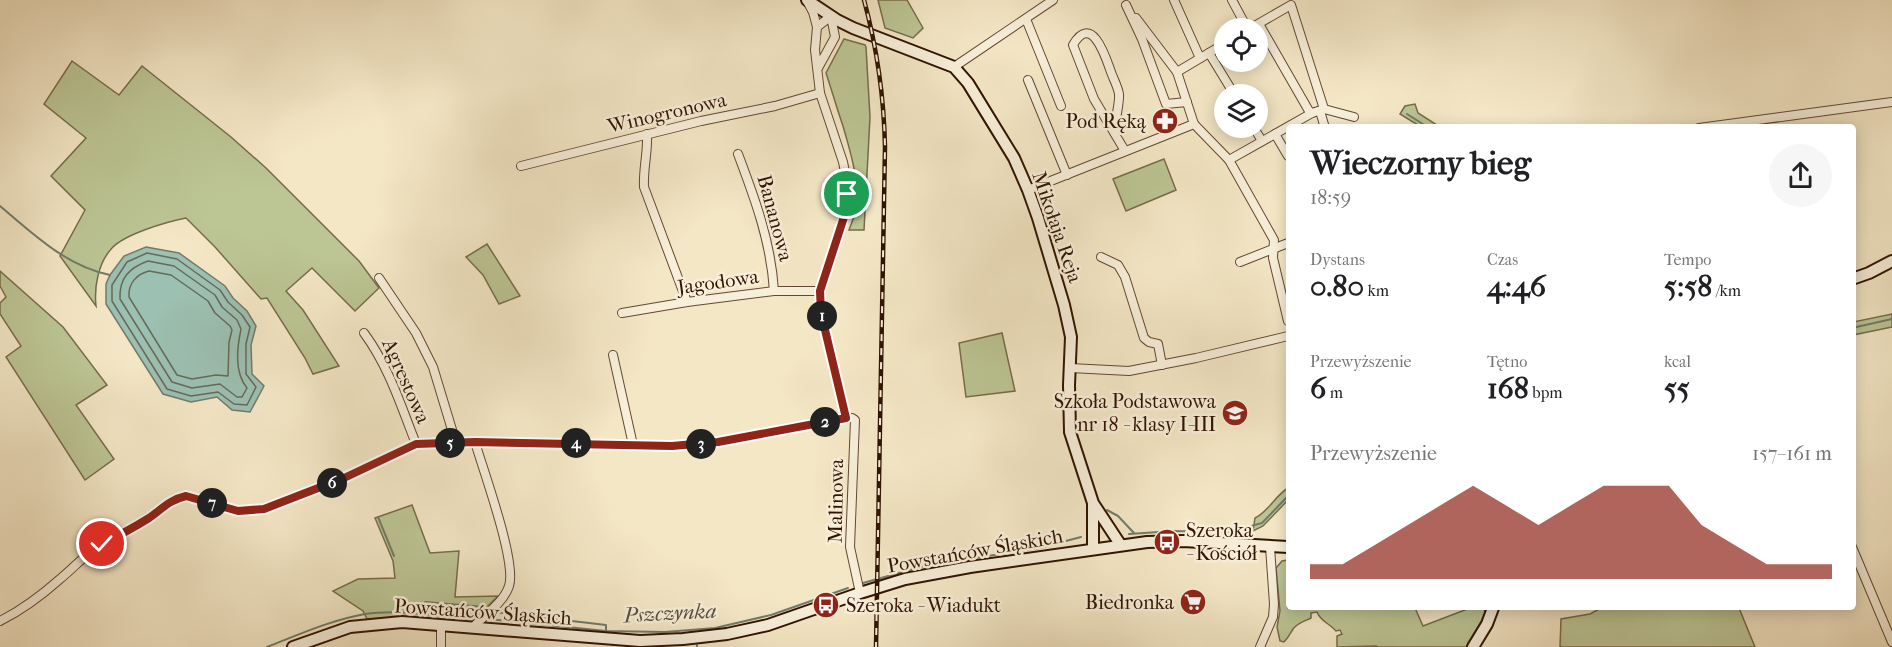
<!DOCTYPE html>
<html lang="pl">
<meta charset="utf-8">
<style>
:root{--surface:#fff;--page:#f6f6f6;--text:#202124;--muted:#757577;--accent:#8f2418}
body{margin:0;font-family:"IM FELL French Canon",serif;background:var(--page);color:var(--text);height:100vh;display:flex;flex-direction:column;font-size:22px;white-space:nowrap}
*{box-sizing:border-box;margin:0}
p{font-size:20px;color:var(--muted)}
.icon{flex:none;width:33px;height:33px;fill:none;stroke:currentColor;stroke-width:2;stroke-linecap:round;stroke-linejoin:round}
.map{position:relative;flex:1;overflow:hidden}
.side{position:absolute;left:1286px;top:124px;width:570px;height:486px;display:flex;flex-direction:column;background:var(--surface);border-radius:6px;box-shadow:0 3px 15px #0003}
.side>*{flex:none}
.controls{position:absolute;left:1214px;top:18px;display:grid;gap:12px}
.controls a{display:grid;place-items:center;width:54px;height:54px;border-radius:50%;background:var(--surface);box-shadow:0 3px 15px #0003;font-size:30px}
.pin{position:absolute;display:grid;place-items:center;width:51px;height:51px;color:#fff;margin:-26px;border:3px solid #fff;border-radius:50%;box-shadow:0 2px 6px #0007}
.km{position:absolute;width:30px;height:30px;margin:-15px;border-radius:50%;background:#222;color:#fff;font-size:16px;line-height:30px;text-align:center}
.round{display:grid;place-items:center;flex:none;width:63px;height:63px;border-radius:32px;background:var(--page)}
.summary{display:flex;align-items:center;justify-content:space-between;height:102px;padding:0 24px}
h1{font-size:33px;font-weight:700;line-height:45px}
.figures{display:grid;grid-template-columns:repeat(3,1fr);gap:9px;height:102px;padding:6px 24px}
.figures div{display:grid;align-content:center}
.figures b{font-size:30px;font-weight:700}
.figures small{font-size:16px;font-weight:400}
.figures p{font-size:16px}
.chart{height:168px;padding:12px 24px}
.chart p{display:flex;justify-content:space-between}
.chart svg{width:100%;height:108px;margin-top:6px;fill:var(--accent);opacity:.7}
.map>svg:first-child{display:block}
.green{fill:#bcc594;stroke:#766c4a;stroke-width:1.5}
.water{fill:#9cc0b2;stroke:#717b6b;stroke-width:1.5}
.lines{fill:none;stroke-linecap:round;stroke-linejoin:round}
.shore{stroke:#666a59;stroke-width:1.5}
.stream{stroke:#717b6b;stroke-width:2}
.street-casing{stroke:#614832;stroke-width:10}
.secondary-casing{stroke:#301300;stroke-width:14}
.street{stroke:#f8efda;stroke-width:8}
.secondary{stroke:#f8efda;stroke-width:10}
.rail-casing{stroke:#301300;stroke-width:4.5}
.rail{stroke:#f8efda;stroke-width:2;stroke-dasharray:7;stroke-linecap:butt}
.route-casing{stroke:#fff;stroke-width:12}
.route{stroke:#8f2418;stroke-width:8}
.labels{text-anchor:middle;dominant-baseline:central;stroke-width:5;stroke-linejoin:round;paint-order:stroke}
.street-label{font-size:20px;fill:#301300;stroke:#f8efda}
.poi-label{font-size:20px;fill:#301300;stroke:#f8efda;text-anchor:end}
.water-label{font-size:21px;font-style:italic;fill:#56503e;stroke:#f8efda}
</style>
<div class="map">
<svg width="1892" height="647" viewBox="0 0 1892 647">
<rect width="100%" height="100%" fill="#f4e7c6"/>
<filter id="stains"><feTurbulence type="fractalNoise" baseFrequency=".00333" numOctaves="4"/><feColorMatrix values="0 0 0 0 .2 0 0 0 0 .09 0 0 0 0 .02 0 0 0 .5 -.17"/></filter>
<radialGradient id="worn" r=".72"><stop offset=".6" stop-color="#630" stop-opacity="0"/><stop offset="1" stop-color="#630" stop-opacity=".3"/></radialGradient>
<g class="green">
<path d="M878,0H907L923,28L913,38L885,28Z"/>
<path d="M844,39L865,45L866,47L870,117L864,230H849C865,194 853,162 843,126C837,109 832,91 826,73Z"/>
<path d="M72,61L119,95L142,66L231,137L266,168L359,261L379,288L355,311L312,268L286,291L303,310L339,366L313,374L305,358L267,298L261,299L215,247L186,218C166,222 125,234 112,248C98,263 94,287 96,306L60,256L85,210L51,176L86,138L44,104Z"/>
<path d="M1415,104L1418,113L1440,127H1421L1400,114L1405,106Z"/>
<path d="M1164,159L1176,190L1126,211L1113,179Z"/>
<path d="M487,244L520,296L499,304L483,275L466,257Z"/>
<path d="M0,271L63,327L107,385L76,405L114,459L85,480L6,357L21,346L0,314V303L6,297L0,286Z"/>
<path d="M1892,314V327L1853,335V322Z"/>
<path d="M1002,333L1015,391L966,397L959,343Z"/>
<path d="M1288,488V500L1263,526L1253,531L1255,518C1268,512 1275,496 1288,488Z"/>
<path d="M412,505L430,553L459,551L455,597L498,596L472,622L404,617L367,619L363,611L333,591L358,579L395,578L393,561L375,518Z"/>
<path d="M1288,560V608H1415L1423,626L1470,608H1482L1486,612L1480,626L1467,647H1378L1376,646L1337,647V636L1342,634L1340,630L1336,631C1329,623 1320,621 1317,612L1311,613V618C1305,621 1297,623 1293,629C1290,634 1289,637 1284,642L1280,641L1277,627L1280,611L1276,568L1282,561Z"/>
<path d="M1601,608H1739L1755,647H1560L1561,619L1590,614Z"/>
</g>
<path class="water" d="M146,247L179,253L225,286L233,298L247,311L256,326L251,345L252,374L264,386L250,412L232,410L217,397L191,402L163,394L106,304V284L110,275L124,256Z"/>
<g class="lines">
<g class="shore">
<path d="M147,253L177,259L220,290L228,302L242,315L250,327L246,344V374L256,387L247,405L234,404L218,392L191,396L167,389L112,301V285L127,262Z"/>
<path d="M148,261L174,266L215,295L222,307L237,320L241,329C237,348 234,372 247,388L242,397H237L220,384L192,388L172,382L120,299C119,278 129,268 148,261Z"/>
<path d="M149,271L171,275L208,301L215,313L230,326L232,330L229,342L228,376L216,375L192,379L177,375L129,297C128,283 137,274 149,271Z"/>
</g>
<g class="stream">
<path d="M1407,114L1429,128"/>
<path d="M0,206C33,234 66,266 110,275"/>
<path d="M1852,328L1892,319"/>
<path d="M1107,510L1118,516L1134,533"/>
<path d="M378,517L394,556"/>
<path d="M1226,533L1262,523L1288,496"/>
<path d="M1129,534L1174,531L1213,532"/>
<path d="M863,583L924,566L1039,548L1081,537"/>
<path d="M425,602L485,607"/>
<path d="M495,612L606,625V631"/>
<path d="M489,619L606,631L665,632L715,628L771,615L848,588"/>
<path d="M697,645V647"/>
<path d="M267,647C298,635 331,620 365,614C399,609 437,616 472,618"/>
</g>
<defs>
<g id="street">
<path d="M1174,0L1200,58"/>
<path d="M1232,0L1247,28"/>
<path d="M807,1L813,12L817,27"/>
<path d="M1126,5L1142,39L1166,104L1187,102"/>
<path d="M1136,18L1177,72"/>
<path d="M1026,19L1061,106"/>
<path d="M1259,24L1309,111L1312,113"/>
<path d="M1251,28L1291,5L1324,109"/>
<path d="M1209,53L1234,94"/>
<path d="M954,67L1053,0"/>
<path d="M818,68L835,37L831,16L817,27L815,50L820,93L843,162L847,182V199L844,217L820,291L821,313L846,418H852L855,420L850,547L860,593"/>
<path d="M1028,80L1067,175"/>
<path d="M1320,111L1325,128"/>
<path d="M1194,124L1177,72L1224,44"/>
<path d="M1254,128L1262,141"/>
<path d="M1699,128L1892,102"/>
<path d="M1114,131C1115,122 1120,101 1119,94C1118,87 1113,78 1111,72C1106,58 1092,12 1073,45L1094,99L1125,151"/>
<path d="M647,134C648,152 643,169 644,187L687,302"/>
<path d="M1275,134L1288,156"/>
<path d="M738,154C755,199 771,242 774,291"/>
<path d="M1229,160L1274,240L1273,258L1288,321"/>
<path d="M521,166L701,121L775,106L820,93"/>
<path d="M1028,190L1194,124L1229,160L1312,113L1324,109L1354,117"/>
<path d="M1101,257L1118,265L1125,277L1144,338L1149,342L1158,344L1162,365"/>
<path d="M1240,262L1288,243"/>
<path d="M379,278L416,333L433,367L456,443"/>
<path d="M622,313L687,302L774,291H820"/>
<path d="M364,333C389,367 401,406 416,444"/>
<path d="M613,355L633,445"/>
<path d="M1070,368L1129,371L1196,358L1288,336"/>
<path d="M1852,547L1892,642"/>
<path d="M0,621C22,610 42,595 60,579C71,570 80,560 91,552C107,540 126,532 143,521C158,512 169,500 186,496L238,511L264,509L344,478L416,444L475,442L672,446L718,442L846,418"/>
<path d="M473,627C485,615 504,602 509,586C517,562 483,470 475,442"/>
<path d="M441,647V625"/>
<path d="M1260,647L1273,617L1274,604L1270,547"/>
</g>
<g id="secondary">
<path d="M807,0L837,20L853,28L954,67L968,83L1014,158L1028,190L1038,218L1064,305L1071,337L1069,385L1070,432L1093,503L1120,544"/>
<path d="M1852,279L1869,273L1892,261"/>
<path d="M1093,504V549"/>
<path d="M293,647L350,627L402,622L640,641L683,639L727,634L768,625L860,593L905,579L970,567L1147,542L1183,541L1288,547"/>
<path d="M1473,647L1487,624L1493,608"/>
</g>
</defs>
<use href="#street" class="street-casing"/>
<use href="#secondary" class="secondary-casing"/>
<use href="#street" class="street"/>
<use href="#secondary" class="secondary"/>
<defs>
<path id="rail" d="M864,0C877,48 884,98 885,147L876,647"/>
</defs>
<use href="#rail" class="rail-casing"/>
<use href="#rail" class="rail"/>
</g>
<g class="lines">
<defs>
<path id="route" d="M102,544C118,536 133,528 149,518C162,509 169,500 186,496L238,511L264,509L344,478L416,444L475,442L672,446L718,442L846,418L821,313L820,291L844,217L847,194"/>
</defs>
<use href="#route" class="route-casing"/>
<use href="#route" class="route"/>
</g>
<defs>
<symbol id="pharmacy-disc" viewBox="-11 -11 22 22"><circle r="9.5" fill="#8f2418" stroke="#f8efda"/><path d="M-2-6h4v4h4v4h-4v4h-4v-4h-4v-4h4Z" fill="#fff"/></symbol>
<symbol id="school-disc" viewBox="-11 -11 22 22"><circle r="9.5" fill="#8f2418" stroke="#f8efda"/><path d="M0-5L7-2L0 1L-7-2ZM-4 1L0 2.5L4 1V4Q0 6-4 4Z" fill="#fff"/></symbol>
<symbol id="bus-disc" viewBox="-11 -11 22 22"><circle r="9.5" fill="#8f2418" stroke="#f8efda"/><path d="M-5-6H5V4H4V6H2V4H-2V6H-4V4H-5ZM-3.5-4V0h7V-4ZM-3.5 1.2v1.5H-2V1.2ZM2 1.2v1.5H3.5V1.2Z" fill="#fff"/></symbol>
<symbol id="supermarket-disc" viewBox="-11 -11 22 22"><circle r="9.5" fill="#8f2418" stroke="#f8efda"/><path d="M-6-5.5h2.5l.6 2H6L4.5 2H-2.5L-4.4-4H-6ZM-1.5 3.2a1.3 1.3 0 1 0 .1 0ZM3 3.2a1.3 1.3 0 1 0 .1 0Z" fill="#fff"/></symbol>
</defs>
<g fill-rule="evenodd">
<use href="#pharmacy-disc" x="1150" y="106" width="30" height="30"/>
<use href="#school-disc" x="1220" y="398" width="30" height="30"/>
<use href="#bus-disc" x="1152" y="527" width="30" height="30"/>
<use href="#supermarket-disc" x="1178" y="587" width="30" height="30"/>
<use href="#bus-disc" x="811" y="590" width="30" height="30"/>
</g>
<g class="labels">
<g class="street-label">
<text transform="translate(667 113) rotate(-13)">Winogronowa</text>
<text transform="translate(775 218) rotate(75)">Bananowa</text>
<text transform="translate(1057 227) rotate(71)">Mikołaja Reja</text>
<text transform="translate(718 282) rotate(-8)">Jagodowa</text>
<text transform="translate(406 381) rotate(66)">Agrestowa</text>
<text transform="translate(836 501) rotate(-89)">Malinowa</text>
<text transform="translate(975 551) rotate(-10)">Powstańców Śląskich</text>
<text transform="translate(483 612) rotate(4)">Powstańców Śląskich</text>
</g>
<g class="poi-label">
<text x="1146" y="121">Pod Ręką</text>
<text x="1216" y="401">Szkoła Podstawowa<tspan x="1216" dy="23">nr 18 - klasy I-III</tspan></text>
<text x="1186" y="530" text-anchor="start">Szeroka<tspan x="1186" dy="23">- Kościół</tspan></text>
<text x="1174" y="602">Biedronka</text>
<text x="846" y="605" text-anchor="start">Szeroka - Wiadukt</text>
</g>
<g class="water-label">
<text transform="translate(670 613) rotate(-3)">Pszczynka</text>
</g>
</g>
<rect width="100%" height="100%" filter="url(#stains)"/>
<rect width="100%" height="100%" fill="url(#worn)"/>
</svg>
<div class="controls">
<a><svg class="icon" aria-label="locate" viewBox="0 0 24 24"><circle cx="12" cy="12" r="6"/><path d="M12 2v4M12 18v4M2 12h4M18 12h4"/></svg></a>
<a><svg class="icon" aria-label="layers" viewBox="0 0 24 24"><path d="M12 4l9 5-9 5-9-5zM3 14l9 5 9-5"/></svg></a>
</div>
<div class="pin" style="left:847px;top:194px;background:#1e9e55"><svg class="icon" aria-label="arrive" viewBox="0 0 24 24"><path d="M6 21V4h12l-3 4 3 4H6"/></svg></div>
<div class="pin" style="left:102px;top:544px;background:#d93025"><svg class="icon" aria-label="check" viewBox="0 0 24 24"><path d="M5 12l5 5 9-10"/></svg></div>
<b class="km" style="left:822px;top:316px">1</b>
<b class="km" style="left:825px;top:422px">2</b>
<b class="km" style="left:701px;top:444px">3</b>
<b class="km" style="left:576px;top:443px">4</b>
<b class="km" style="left:450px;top:443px">5</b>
<b class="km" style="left:332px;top:483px">6</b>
<b class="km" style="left:212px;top:503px">7</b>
<section class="side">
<div class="summary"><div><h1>Wieczorny bieg</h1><p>18:59</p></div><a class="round"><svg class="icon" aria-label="share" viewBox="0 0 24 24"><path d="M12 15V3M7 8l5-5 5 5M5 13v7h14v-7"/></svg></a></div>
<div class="figures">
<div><p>Dystans</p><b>0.80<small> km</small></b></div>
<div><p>Czas</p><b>4:46</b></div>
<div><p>Tempo</p><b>5:58<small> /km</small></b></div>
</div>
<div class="figures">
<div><p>Przewyższenie</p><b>6<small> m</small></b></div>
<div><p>Tętno</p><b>168<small> bpm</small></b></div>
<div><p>kcal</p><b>55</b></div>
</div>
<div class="chart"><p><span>Przewyższenie</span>157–161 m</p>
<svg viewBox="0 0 160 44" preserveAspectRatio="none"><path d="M0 44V38L10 38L20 30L30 22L40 14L50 6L60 14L70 22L80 14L90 6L100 6L110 6L120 22L130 30L140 38L150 38L160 38V44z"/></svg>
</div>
</section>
</div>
